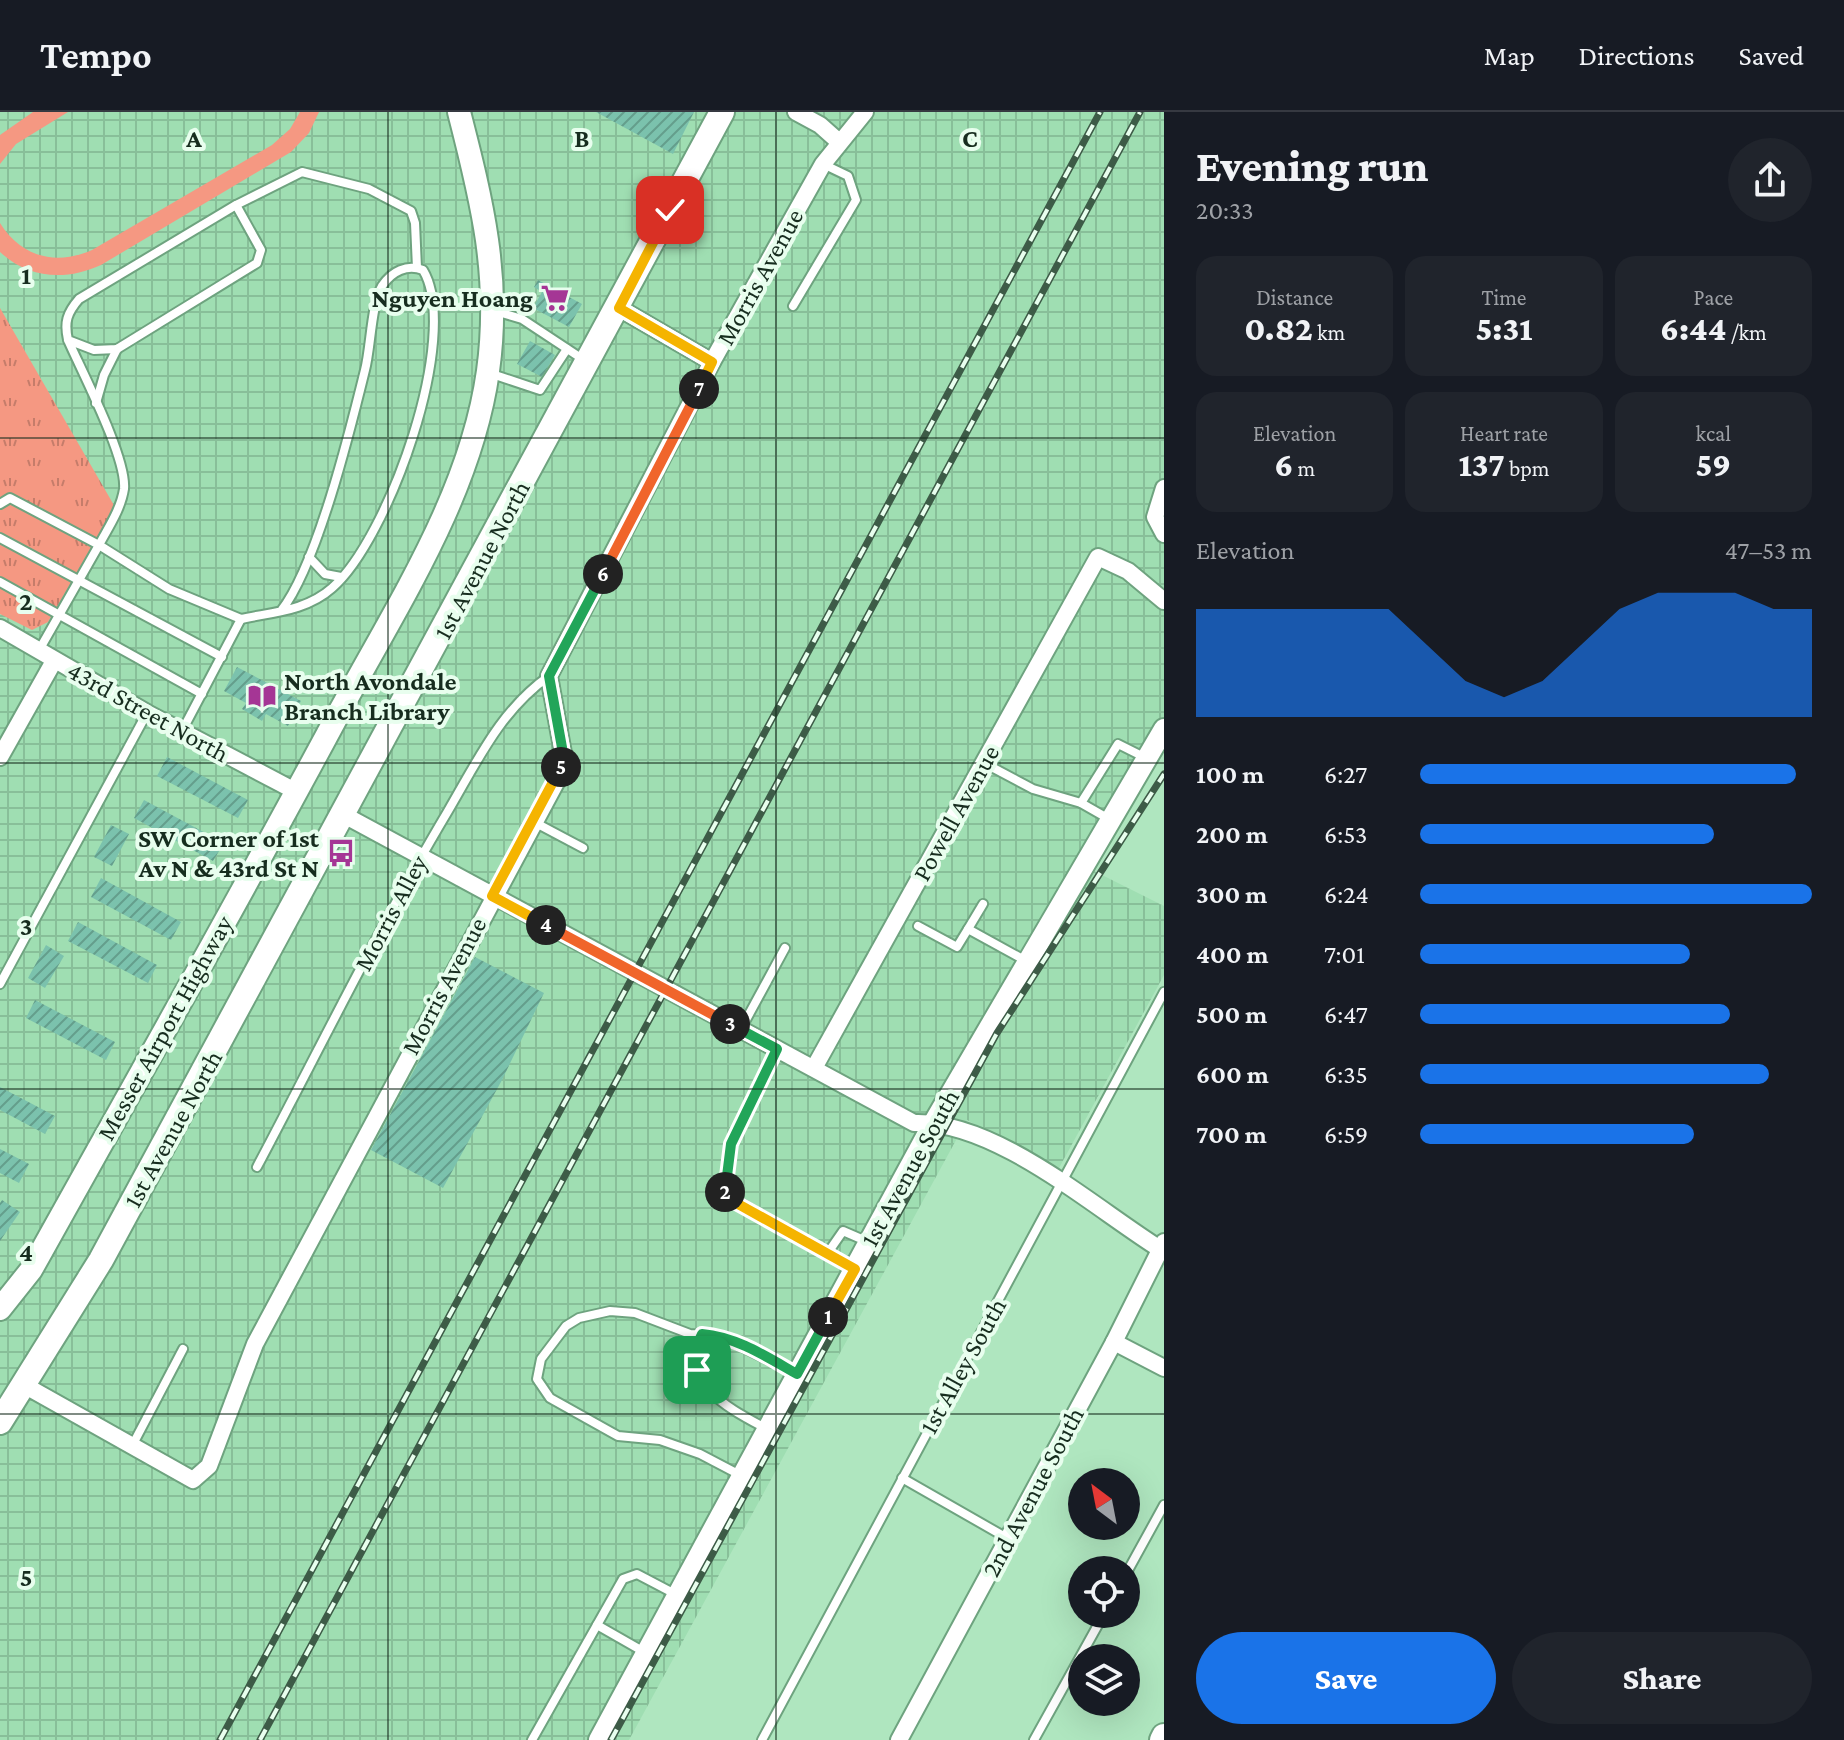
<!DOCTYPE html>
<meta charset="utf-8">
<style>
:root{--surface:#171b24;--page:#20242c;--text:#f1f3f6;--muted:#9ea1a6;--line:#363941;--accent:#1a73e8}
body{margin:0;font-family:"Crimson Pro",serif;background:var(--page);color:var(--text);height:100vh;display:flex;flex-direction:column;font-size:30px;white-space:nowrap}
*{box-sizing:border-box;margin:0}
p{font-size:26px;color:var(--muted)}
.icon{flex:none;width:44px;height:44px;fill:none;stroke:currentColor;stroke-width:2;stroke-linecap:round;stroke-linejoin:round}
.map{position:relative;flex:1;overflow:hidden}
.side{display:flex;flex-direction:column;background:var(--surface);width:680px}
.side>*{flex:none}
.needle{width:52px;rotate:328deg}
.controls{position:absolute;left:1068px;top:1356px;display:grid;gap:16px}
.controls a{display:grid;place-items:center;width:72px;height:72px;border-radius:50%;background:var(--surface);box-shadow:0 8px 32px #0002;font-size:40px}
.pin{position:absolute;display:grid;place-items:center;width:68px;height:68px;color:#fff;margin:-34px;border-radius:16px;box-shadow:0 4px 12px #0006}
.km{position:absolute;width:40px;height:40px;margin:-20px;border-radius:50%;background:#222;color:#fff;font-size:22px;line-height:40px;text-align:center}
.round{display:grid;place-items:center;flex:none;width:84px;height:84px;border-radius:42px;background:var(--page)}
.head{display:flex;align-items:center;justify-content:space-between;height:136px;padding:0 32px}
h1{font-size:44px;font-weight:800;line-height:60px}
.stats{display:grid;grid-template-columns:repeat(3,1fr);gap:12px;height:136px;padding:8px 32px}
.stats div{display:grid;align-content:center;border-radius:20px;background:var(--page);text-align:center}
.stats b{font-size:34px;font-weight:800}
.stats small{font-size:22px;font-weight:400}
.stats p{font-size:22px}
.chart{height:224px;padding:16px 32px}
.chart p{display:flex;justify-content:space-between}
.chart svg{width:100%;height:144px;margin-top:8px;fill:var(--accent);opacity:.7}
.action{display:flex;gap:16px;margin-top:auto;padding:16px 32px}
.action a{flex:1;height:92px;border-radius:48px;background:var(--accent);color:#fff;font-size:32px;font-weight:800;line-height:92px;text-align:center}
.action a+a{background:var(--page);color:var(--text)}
ul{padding:0 32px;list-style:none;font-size:26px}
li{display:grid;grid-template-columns:128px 96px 1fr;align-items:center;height:60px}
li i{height:20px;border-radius:10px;background:var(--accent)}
header{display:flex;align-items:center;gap:48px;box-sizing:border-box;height:112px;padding:0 40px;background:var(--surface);border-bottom:2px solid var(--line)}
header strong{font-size:38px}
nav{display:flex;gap:44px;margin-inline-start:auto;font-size:28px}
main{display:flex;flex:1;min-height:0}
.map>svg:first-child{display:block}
.industrial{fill:url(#industrial-grid)}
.grass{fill:url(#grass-tufts)}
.garden{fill:#f59882}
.building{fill:url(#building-hatch)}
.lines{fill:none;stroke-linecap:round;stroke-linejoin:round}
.service-casing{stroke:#6ea37f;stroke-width:12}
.minor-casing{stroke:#6ea37f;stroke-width:20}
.tertiary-casing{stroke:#6ea37f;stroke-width:24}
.secondary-casing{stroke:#6ea37f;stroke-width:26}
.primary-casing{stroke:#6ea37f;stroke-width:28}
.service{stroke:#fff;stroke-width:8}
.minor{stroke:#fff;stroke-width:16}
.tertiary{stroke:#fff;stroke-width:20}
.secondary{stroke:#fff;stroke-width:22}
.primary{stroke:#fff;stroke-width:24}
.rail-casing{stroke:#3d5b47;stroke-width:7}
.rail{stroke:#e8feee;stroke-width:4;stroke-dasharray:12;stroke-linecap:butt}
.split-1-casing{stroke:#fff;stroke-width:16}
.split-2-casing{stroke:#fff;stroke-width:16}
.split-3-casing{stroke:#fff;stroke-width:16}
.split-4-casing{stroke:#fff;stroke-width:16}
.split-5-casing{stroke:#fff;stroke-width:16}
.split-6-casing{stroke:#fff;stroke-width:16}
.split-7-casing{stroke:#fff;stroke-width:16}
.split-8-casing{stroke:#fff;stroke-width:16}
.split-1{stroke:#22a559;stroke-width:10}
.split-2{stroke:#f5b400;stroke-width:10}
.split-3{stroke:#22a559;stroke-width:10}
.split-4{stroke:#f0652b;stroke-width:10}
.split-5{stroke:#f5b400;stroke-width:10}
.split-6{stroke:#22a559;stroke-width:10}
.split-7{stroke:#f0652b;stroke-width:10}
.split-8{stroke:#f5b400;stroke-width:10}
.grid{fill:none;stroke:#172d1f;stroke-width:2;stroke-opacity:0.55}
.labels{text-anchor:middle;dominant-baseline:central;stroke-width:8;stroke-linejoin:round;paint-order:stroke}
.street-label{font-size:26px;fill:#172d1f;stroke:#e8feee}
.poi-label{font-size:26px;font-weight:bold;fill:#172d1f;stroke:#e8feee;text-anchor:end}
.grid-label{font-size:26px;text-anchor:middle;font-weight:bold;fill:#172d1f;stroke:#e8feee;stroke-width:8;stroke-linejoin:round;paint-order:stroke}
</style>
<header>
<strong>Tempo</strong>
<nav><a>Map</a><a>Directions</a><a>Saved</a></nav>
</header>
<main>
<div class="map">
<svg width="1164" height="1628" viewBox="0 0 1164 1628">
<defs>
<pattern id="industrial-grid" width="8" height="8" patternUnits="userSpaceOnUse" patternTransform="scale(2)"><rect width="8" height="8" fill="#9fdeb2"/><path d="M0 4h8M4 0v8" fill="none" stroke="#88bf99"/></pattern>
<pattern id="grass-tufts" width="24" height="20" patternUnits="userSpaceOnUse" patternTransform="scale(2)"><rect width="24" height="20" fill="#f59882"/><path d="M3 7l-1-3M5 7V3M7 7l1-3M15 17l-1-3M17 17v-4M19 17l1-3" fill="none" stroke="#c57c6a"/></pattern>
<pattern id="building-hatch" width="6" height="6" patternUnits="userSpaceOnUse" patternTransform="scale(2)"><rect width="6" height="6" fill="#7bc2ad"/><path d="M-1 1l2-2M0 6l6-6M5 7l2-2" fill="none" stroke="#649e8c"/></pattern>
</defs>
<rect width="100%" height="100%" fill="#afe6bf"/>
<path class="industrial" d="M0,0H1164V630L1088,756L1164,794V863L1058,1058L967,1008L629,1628H0Z"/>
<path class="grass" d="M0,196L115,395L48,510L32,518L0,502Z"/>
<g class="garden">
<path d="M33,0H68L16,32L0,52V23Z"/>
<path d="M300,0H319L309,21L291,40L101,153C66,169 29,167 0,140V111C21,145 56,154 92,138L272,33L290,17Z"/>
</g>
<g class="building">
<path d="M596,0H694L673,42Z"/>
<path d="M538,168L582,192L569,215L533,196L542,180L534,175Z"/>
<path d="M530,229L555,243L542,265L517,252Z"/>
<path d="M237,555L301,589L288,614L266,602L262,609L242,597L246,591L224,579Z"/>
<path d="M167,645L248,688L238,706L157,664Z"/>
<path d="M144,688L224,731L213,749L134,706Z"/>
<path d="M111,713L129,722L112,754L94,745Z"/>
<path d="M101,766L181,810L171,828L91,785Z"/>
<path d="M78,810L157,853L148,871L68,829Z"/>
<path d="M46,833L64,844L45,876L28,866Z"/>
<path d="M475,845L544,881L502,968L443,1076L371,1038Z"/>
<path d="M35,888L115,930L106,948L26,906Z"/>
<path d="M0,975L55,1004L45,1022L0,998Z"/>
<path d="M0,1037L29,1052L19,1071L0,1061Z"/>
<path d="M2,1088L20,1100L0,1129V1091Z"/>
</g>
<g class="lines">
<defs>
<g id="service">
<path d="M236,93L302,60L369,77L411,99L415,111L417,156"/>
<path d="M793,194L856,88L848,64L823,52"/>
<path d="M495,199L522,207L584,248"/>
<path d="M68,228L94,238L117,237L257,151L261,138L236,93L79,187C67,201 64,210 68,228C82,260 127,346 124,377C121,397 108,416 99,433L169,477L241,507L182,619"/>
<path d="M489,261L540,278L567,237"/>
<path d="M96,291L104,263L117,237"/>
<path d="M0,392L10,386L99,433L38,540"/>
<path d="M0,426L222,545"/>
<path d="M309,445L325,462L341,465"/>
<path d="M0,470L202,582"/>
<path d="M241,507C273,500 306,499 332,476C388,428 462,223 423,158C407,152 392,159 382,174C371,193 371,235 365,258C350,319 317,453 281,499"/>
<path d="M984,651L1033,677L1081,691"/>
<path d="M1109,707L1081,691L1118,632L1146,646"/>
<path d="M534,710L583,736"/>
<path d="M918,814L957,835L968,817L1028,850"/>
<path d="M968,817L983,792"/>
<path d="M0,872L147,601"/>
<path d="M741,917L785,836"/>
<path d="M777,937L731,1032L725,1082L854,1157"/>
<path d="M257,1055C320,936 379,815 448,699C478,648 500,599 549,564"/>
<path d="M827,1142L843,1119L866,1129"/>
<path d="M702,1222C678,1272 730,1297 767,1317"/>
<path d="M132,1334L183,1237"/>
<path d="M742,1364L700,1342L660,1328L618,1324L550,1286L537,1267L541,1247L566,1214L579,1206L610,1199L635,1201L690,1222L720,1224L797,1262"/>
<path d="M902,1366L1007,1426"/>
<path d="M1126,1462L1164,1393"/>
<path d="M597,1513L646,1541"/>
<path d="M532,1628L623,1467L637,1462L677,1483"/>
<path d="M762,1628L1164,880"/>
<path d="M1034,1628L1104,1502"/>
</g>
<g id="minor">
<path d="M796,0L820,13L838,29"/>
<path d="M619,196L712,250"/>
<path d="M1164,376L1155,405L1164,422"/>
<path d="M0,516L147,601L297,680"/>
<path d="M0,645L54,549"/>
<path d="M344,703L914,1011C995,1008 1093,1095 1160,1137"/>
<path d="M814,956L1098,445L1128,459L1164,489"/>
<path d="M1114,1230L1164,1256"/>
<path d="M24,1273L193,1368L209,1354L255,1232L560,663L563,641L549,564L712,250L823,52L865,0"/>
<path d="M899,1628L1114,1230L1164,1130"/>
</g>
<path id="tertiary" d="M599,1628L934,1010L1164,617"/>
<path id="secondary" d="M0,1197L31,1158C135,971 240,786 341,597C399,490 471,381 488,259C501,166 482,89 459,0"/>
<g id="primary">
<path d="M0,1310L101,1148L722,0"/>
<path d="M1162,1628L1164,1624"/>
</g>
</defs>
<use href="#service" class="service-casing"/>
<use href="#minor" class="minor-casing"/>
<use href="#tertiary" class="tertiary-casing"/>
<use href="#secondary" class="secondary-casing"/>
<use href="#primary" class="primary-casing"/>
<use href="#service" class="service"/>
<use href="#minor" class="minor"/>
<use href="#tertiary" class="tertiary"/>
<use href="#secondary" class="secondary"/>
<use href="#primary" class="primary"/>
<defs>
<g id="rail">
<path d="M220,1628L1100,0"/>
<path d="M260,1628L1140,0"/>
<path d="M611,1628L997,921L1164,662"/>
</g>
</defs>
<use href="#rail" class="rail-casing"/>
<use href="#rail" class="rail"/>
</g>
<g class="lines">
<defs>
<path id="split-1" d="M697,1258L695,1237L702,1222C737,1225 767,1245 797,1262L828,1205"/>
<path id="split-2" d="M725,1080L729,1087L855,1157L828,1205"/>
<path id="split-3" d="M725,1080L731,1032L777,937L730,912"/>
<path id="split-4" d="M546,813L730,912"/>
<path id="split-5" d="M546,813L492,784L561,655"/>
<path id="split-6" d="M561,655L563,641L549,564L603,462"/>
<path id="split-7" d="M603,462L699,277"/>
<path id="split-8" d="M670,98L619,196L712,250L699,277"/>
</defs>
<use href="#split-1" class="split-1-casing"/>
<use href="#split-2" class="split-2-casing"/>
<use href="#split-3" class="split-3-casing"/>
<use href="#split-4" class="split-4-casing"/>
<use href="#split-5" class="split-5-casing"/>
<use href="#split-6" class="split-6-casing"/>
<use href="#split-7" class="split-7-casing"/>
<use href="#split-8" class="split-8-casing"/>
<use href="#split-1" class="split-1"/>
<use href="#split-2" class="split-2"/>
<use href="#split-3" class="split-3"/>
<use href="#split-4" class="split-4"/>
<use href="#split-5" class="split-5"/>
<use href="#split-6" class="split-6"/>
<use href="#split-7" class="split-7"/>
<use href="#split-8" class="split-8"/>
</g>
<path class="grid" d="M388,0V1628M776,0V1628M0,326H1164M0,651H1164M0,977H1164M0,1302H1164"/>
<defs>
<symbol id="supermarket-bare" viewBox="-9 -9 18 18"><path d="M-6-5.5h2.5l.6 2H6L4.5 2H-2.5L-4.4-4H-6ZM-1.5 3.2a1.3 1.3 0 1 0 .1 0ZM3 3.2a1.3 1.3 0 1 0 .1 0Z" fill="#a53695" stroke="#e8feee" stroke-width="2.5" paint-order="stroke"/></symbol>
<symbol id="library-bare" viewBox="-9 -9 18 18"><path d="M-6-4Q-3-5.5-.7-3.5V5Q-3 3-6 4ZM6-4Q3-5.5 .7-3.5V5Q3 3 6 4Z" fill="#a53695" stroke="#e8feee" stroke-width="2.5" paint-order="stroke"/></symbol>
<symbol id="bus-bare" viewBox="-9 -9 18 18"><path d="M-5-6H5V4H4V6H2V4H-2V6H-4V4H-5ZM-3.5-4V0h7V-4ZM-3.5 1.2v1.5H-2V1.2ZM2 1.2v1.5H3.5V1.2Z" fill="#a53695" stroke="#e8feee" stroke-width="2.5" paint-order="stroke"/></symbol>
</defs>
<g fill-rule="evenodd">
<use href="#supermarket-bare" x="535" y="166" width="40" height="40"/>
<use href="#library-bare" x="242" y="564" width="40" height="40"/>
<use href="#bus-bare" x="321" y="721" width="40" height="40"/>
</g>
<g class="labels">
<g class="street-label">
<text transform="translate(760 165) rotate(-61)">Morris Avenue</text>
<text transform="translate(482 448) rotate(-62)">1st Avenue North</text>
<text transform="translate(148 600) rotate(29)">43rd Street North</text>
<text transform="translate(956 701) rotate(-61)">Powell Avenue</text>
<text transform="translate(391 801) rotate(-62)">Morris Alley</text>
<text transform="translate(444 874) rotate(-62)">Morris Avenue</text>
<text transform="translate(165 916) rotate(-61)">Messer Airport Highway</text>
<text transform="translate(173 1017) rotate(-61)">1st Avenue North</text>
<text transform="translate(910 1056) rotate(-61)">1st Avenue South</text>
<text transform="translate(963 1254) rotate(-61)">1st Alley South</text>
<text transform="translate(1033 1380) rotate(-62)">2nd Avenue South</text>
</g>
<g class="poi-label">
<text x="533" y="186">Nguyen Hoang</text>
<text x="284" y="569" text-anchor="start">North Avondale<tspan x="284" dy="30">Branch Library</tspan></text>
<text x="319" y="726">SW Corner of 1st<tspan x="319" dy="30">Av N &amp; 43rd St N</tspan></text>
</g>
</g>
<g class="grid-label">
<text x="194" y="35">A</text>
<text x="582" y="35">B</text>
<text x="970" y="35">C</text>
<text x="26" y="172">1</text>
<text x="26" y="498">2</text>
<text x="26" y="823">3</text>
<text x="26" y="1149">4</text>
<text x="26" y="1474">5</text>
</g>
</svg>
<div class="controls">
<a><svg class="needle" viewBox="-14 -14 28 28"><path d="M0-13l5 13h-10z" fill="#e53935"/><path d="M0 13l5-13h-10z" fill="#9ea1a6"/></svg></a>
<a><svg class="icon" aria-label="locate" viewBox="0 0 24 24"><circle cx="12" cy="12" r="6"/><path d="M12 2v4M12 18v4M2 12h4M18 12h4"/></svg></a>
<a><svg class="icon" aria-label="layers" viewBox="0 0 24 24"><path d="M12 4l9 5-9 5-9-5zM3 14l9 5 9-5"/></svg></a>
</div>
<div class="pin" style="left:697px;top:1258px;background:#1e9e55"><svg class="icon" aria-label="arrive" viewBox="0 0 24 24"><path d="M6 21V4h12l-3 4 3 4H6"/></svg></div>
<div class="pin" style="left:670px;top:98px;background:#d93025"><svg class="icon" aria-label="check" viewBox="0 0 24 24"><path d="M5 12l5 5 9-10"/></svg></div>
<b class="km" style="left:828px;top:1205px">1</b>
<b class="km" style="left:725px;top:1080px">2</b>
<b class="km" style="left:730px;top:912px">3</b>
<b class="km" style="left:546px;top:813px">4</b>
<b class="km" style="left:561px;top:655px">5</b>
<b class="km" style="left:603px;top:462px">6</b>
<b class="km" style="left:699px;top:277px">7</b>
</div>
<section class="side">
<div class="head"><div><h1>Evening run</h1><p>20:33</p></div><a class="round"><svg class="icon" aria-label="share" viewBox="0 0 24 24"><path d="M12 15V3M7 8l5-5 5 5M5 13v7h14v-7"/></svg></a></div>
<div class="stats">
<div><p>Distance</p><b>0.82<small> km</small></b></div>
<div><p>Time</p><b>5:31</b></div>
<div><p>Pace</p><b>6:44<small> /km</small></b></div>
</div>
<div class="stats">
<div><p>Elevation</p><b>6<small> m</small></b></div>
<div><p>Heart rate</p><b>137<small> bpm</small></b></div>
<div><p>kcal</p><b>59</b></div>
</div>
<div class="chart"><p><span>Elevation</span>47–53 m</p>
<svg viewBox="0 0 160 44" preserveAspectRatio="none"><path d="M0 44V11L10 11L20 11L30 11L40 11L50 11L60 22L70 33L80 38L90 33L100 22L110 11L120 6L130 6L140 6L150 11L160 11V44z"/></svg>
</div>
<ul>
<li><b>100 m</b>6:27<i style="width:96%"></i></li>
<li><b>200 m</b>6:53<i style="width:75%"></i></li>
<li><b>300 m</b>6:24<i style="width:100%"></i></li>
<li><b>400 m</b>7:01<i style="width:69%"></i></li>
<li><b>500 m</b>6:47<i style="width:79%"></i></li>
<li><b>600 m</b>6:35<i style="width:89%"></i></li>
<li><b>700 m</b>6:59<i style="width:70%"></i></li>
</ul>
<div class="action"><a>Save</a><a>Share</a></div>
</section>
</main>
